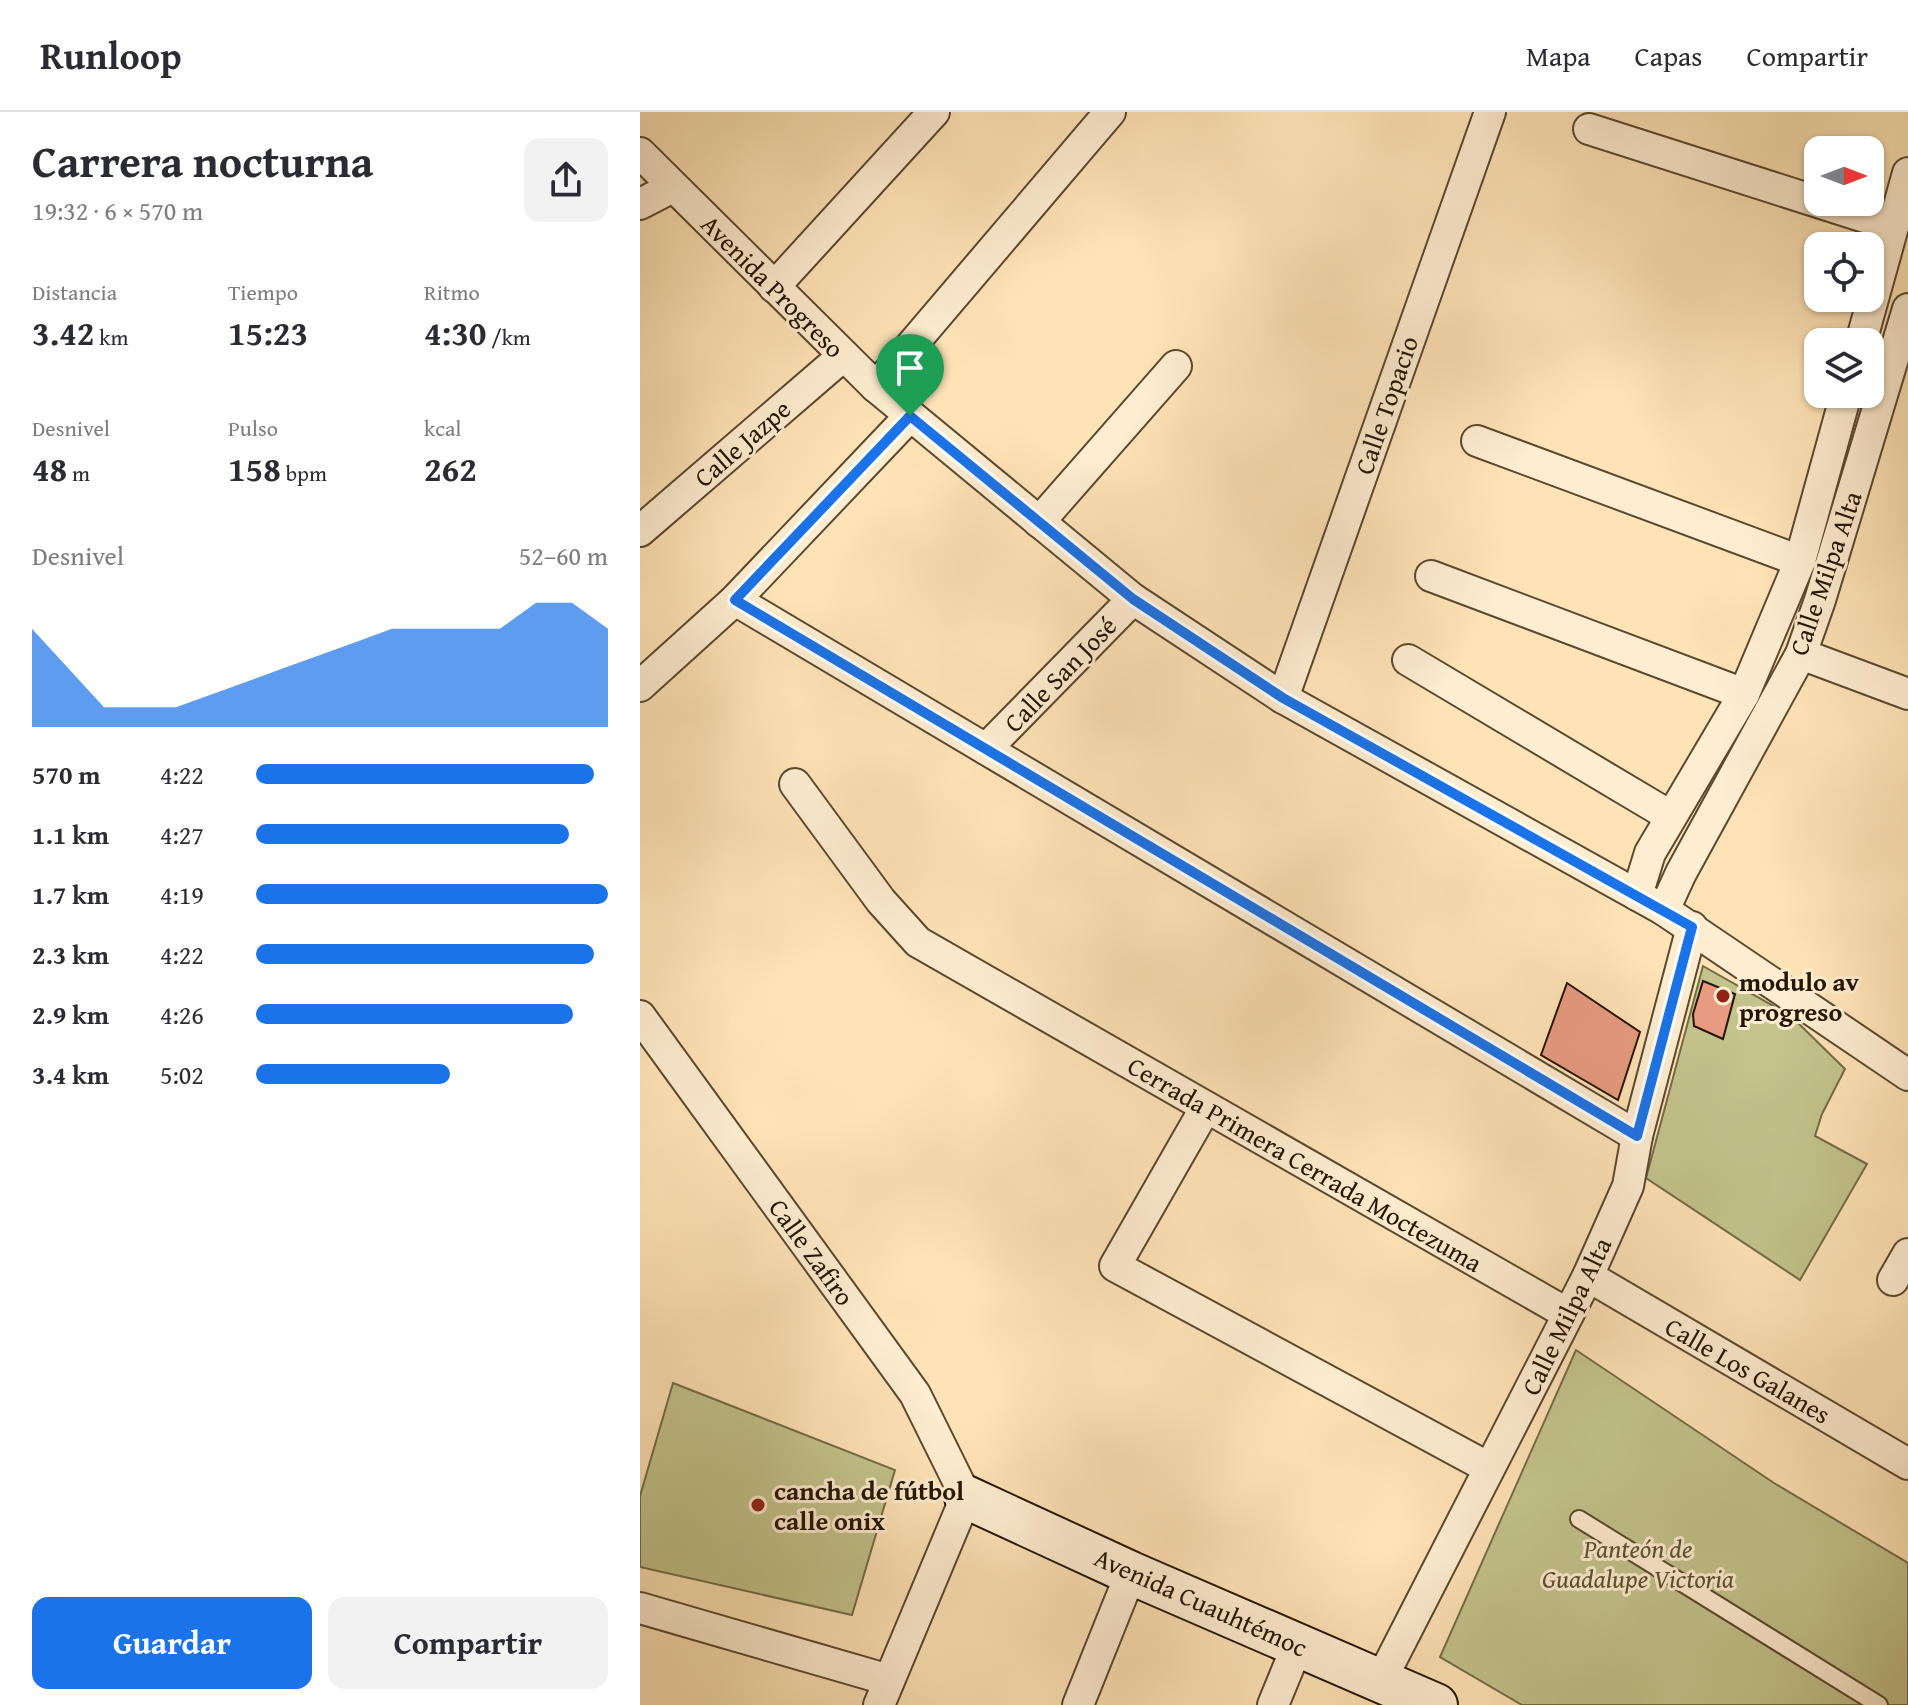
<!DOCTYPE html>
<html lang="es">
<meta charset="utf-8">
<style>
:root{--surface:#fff;--page:#f2f2f3;--text:#2b2b33;--muted:#7c7c81;--line:#e1e1e2;--accent:#1a73e8}
body{margin:0;font-family:"Gentium Book Plus",serif;background:var(--page);color:var(--text);height:100vh;display:flex;flex-direction:column;font-size:30px;white-space:nowrap}
*{box-sizing:border-box;margin:0}
p{font-size:26px;color:var(--muted)}
.icon{flex:none;width:44px;height:44px;fill:none;stroke:currentColor;stroke-width:2;stroke-linecap:round;stroke-linejoin:round}
.map{position:relative;flex:1;overflow:hidden}
.side{display:flex;flex-direction:column;background:var(--surface);width:640px}
.side>*{flex:none}
.needle{width:52px;rotate:90deg}
.fabs{position:absolute;left:1164px;top:24px;display:grid;gap:16px}
.fabs a{display:grid;place-items:center;width:80px;height:80px;border-radius:16px;background:var(--surface);box-shadow:0 2px 6px #0004;font-size:40px}
.pin{position:absolute;display:grid;place-items:center;width:68px;height:68px;color:#fff;margin:-82px -34px;border-radius:50% 50% 50% 0;rotate:-45deg;box-shadow:0 0 8px #0007}
.pin .icon{rotate:45deg}
.round{display:grid;place-items:center;flex:none;width:84px;height:84px;border-radius:16px;background:var(--page)}
.headline{display:flex;align-items:center;justify-content:space-between;height:136px;padding:0 32px}
h1{font-size:44px;font-weight:800;line-height:60px}
.stats{display:grid;grid-template-columns:repeat(3,1fr);gap:12px;height:136px;padding:8px 32px}
.stats div{display:grid;align-content:center}
.stats b{font-size:34px;font-weight:800}
.stats small{font-size:22px;font-weight:400}
.stats p{font-size:22px}
.chart{height:224px;padding:16px 32px}
.chart p{display:flex;justify-content:space-between}
.chart svg{width:100%;height:144px;margin-top:8px;fill:var(--accent);opacity:.7}
.cta{display:flex;gap:16px;margin-top:auto;padding:16px 32px}
.cta a{flex:1;height:92px;border-radius:16px;background:var(--accent);color:#fff;font-size:32px;font-weight:800;line-height:92px;text-align:center}
.cta a+a{background:var(--page);color:var(--text)}
ul{padding:0 32px;list-style:none;font-size:26px}
li{display:grid;grid-template-columns:128px 96px 1fr;align-items:center;height:60px}
li i{height:20px;border-radius:10px;background:var(--accent)}
header{display:flex;align-items:center;gap:48px;box-sizing:border-box;height:112px;padding:0 40px;background:var(--surface);border-bottom:2px solid var(--line)}
header strong{font-size:38px}
nav{display:flex;gap:44px;margin-inline-start:auto;font-size:28px}
main{display:flex;flex:1;min-height:0}
.map>svg:first-child{display:block}
.green{fill:#c3c38c;stroke:#736c47;stroke-width:2}
.building{fill:#e89b82;stroke:#231502;stroke-width:2}
.lines{fill:none;stroke-linecap:round;stroke-linejoin:round}
.lane-casing{stroke:#5a482f;stroke-width:20}
.street-casing{stroke:#5a482f;stroke-width:34}
.secondary-casing{stroke:#231502;stroke-width:46}
.lane{stroke:#feedd0;stroke-width:16}
.street{stroke:#feedd0;stroke-width:30}
.secondary{stroke:#feedd0;stroke-width:42}
.route-casing{stroke:#fff;stroke-width:16}
.route{stroke:#1a73e8;stroke-width:10}
.poi-dot{fill:#8f2418;stroke:#feedd0;stroke-width:3}
.labels{text-anchor:middle;dominant-baseline:central;stroke-width:6;stroke-linejoin:round;paint-order:stroke}
.street-label{font-size:26px;fill:#231502;stroke:#feedd0}
.poi-label{font-size:26px;font-weight:bold;fill:#231502;stroke:#feedd0;text-anchor:start}
.park-label{font-size:26px;font-style:italic;fill:#5b5232;stroke:#feedd0}
</style>
<header>
<strong>Runloop</strong>
<nav><a>Mapa</a><a>Capas</a><a>Compartir</a></nav>
</header>
<main>
<section class="side">
<div class="headline"><div><h1>Carrera nocturna</h1><p>19:32 · 6 × 570 m</p></div><a class="round"><svg class="icon" aria-label="share" viewBox="0 0 24 24"><path d="M12 15V3M7 8l5-5 5 5M5 13v7h14v-7"/></svg></a></div>
<div class="stats">
<div><p>Distancia</p><b>3.42<small> km</small></b></div>
<div><p>Tiempo</p><b>15:23</b></div>
<div><p>Ritmo</p><b>4:30<small> /km</small></b></div>
</div>
<div class="stats">
<div><p>Desnivel</p><b>48<small> m</small></b></div>
<div><p>Pulso</p><b>158<small> bpm</small></b></div>
<div><p>kcal</p><b>262</b></div>
</div>
<div class="chart"><p><span>Desnivel</span>52–60 m</p>
<svg viewBox="0 0 160 44" preserveAspectRatio="none"><path d="M0 44V14L10 26L20 38L30 38L40 38L50 34L60 30L70 26L80 22L90 18L100 14L110 14L120 14L130 14L140 6L150 6L160 14V44z"/></svg>
</div>
<ul>
<li><b>570 m</b>4:22<i style="width:96%"></i></li>
<li><b>1.1 km</b>4:27<i style="width:89%"></i></li>
<li><b>1.7 km</b>4:19<i style="width:100%"></i></li>
<li><b>2.3 km</b>4:22<i style="width:96%"></i></li>
<li><b>2.9 km</b>4:26<i style="width:90%"></i></li>
<li><b>3.4 km</b>5:02<i style="width:55%"></i></li>
</ul>
<div class="cta"><a>Guardar</a><a>Compartir</a></div>
</section>
<div class="map">
<svg width="1268" height="1593" viewBox="0 0 1268 1593">
<rect width="100%" height="100%" fill="#fee3b6"/>
<filter id="stains"><feTurbulence type="fractalNoise" baseFrequency=".0025" numOctaves="4"/><feColorMatrix values="0 0 0 0 .2 0 0 0 0 .09 0 0 0 0 .02 0 0 0 .5 -.17"/></filter>
<radialGradient id="worn" r=".72"><stop offset=".6" stop-color="#630" stop-opacity="0"/><stop offset="1" stop-color="#630" stop-opacity=".3"/></radialGradient>
<g class="green">
<path d="M1063,854L1151,904L1205,957L1182,1002L1175,1024L1227,1052L1160,1168L1006,1066Z"/>
<path d="M936,1238L1134,1371L1268,1451V1593H882L800,1545Z"/>
<path d="M33,1271L255,1358L212,1503L0,1455V1384Z"/>
</g>
<g class="building">
<path d="M1063,869L1095,882L1083,927L1054,914L1053,902Z"/>
<path d="M927,871L1000,920L978,988L901,943Z"/>
</g>
<g class="lines">
<defs>
<path id="lane" d="M939,1407L1239,1593"/>
<g id="street">
<path d="M949,17L1253,114"/>
<path d="M0,41L236,275L493,487L643,586L1024,798L1268,963"/>
<path d="M0,92L33,75"/>
<path d="M134,175L294,0"/>
<path d="M1221,230L1268,61"/>
<path d="M236,275L470,0"/>
<path d="M837,329L1160,449"/>
<path d="M399,410L536,254"/>
<path d="M0,419L203,244"/>
<path d="M791,464L1104,582"/>
<path d="M95,488L997,1024"/>
<path d="M1161,542L1268,582"/>
<path d="M768,548L1030,704"/>
<path d="M0,574L95,488L270,304"/>
<path d="M643,586L850,0"/>
<path d="M346,637L493,487"/>
<path d="M155,672L241,789L278,830L928,1202"/>
<path d="M997,783L1010,741L1104,582L1160,449L1206,282"/>
<path d="M1024,798L1041,761L1161,542L1180,488L1268,197"/>
<path d="M0,904L275,1282L326,1385L239,1593"/>
<path d="M566,995L475,1154L849,1356"/>
<path d="M948,1164L1268,1352"/>
<path d="M1253,1168L1268,1142"/>
<path d="M0,1496L249,1568"/>
<path d="M740,1570L948,1164L988,1074L997,1024L1052,815"/>
<path d="M438,1593L491,1461"/>
<path d="M633,1593L658,1532"/>
</g>
<path id="secondary" d="M326,1385L491,1461L796,1593"/>
</defs>
<use href="#lane" class="lane-casing"/>
<use href="#street" class="street-casing"/>
<use href="#secondary" class="secondary-casing"/>
<use href="#lane" class="lane"/>
<use href="#street" class="street"/>
<use href="#secondary" class="secondary"/>
</g>
<g class="lines">
<defs>
<path id="route" d="M270,304L493,487L643,586L1052,815L997,1024L95,488Z"/>
</defs>
<use href="#route" class="route-casing"/>
<use href="#route" class="route"/>
</g>
<g class="poi-dot">
<circle cx="1083" cy="884" r="8"/>
<circle cx="118" cy="1393" r="8"/>
</g>
<g class="labels">
<g class="street-label">
<text transform="translate(133 174) rotate(45)">Avenida Progreso</text>
<text transform="translate(746 293) rotate(-71)">Calle Topacio</text>
<text transform="translate(102 331) rotate(-41)">Calle Jazpe</text>
<text transform="translate(1185 461) rotate(-71)">Calle Milpa Alta</text>
<text transform="translate(420 562) rotate(-46)">Calle San José</text>
<text transform="translate(665 1052) rotate(30)">Cerrada Primera Cerrada Moctezuma</text>
<text transform="translate(172 1140) rotate(54)">Calle Zafiro</text>
<text transform="translate(926 1204) rotate(-64)">Calle Milpa Alta</text>
<text transform="translate(1108 1258) rotate(30)">Calle Los Galanes</text>
<text transform="translate(561 1490) rotate(24)">Avenida Cuauhtémoc</text>
</g>
<g class="poi-label">
<text x="1099" y="869">modulo av<tspan x="1099" dy="30">progreso</tspan></text>
<text x="134" y="1378">cancha de fútbol<tspan x="134" dy="30">calle onix</tspan></text>
</g>
<g class="park-label">
<text x="998" y="1436">Panteón de<tspan x="998" dy="30">Guadalupe Victoria</tspan></text>
</g>
</g>
<rect width="100%" height="100%" filter="url(#stains)"/>
<rect width="100%" height="100%" fill="url(#worn)"/>
</svg>
<div class="fabs">
<a><svg class="needle" viewBox="-14 -14 28 28"><path d="M0-13l5 13h-10z" fill="#e53935"/><path d="M0 13l5-13h-10z" fill="#7c7c81"/></svg></a>
<a><svg class="icon" aria-label="locate" viewBox="0 0 24 24"><circle cx="12" cy="12" r="6"/><path d="M12 2v4M12 18v4M2 12h4M18 12h4"/></svg></a>
<a><svg class="icon" aria-label="layers" viewBox="0 0 24 24"><path d="M12 4l9 5-9 5-9-5zM3 14l9 5 9-5"/></svg></a>
</div>
<div class="pin" style="left:270px;top:304px;background:#1e9e55"><svg class="icon" aria-label="arrive" viewBox="0 0 24 24"><path d="M6 21V4h12l-3 4 3 4H6"/></svg></div>
</div>
</main>
